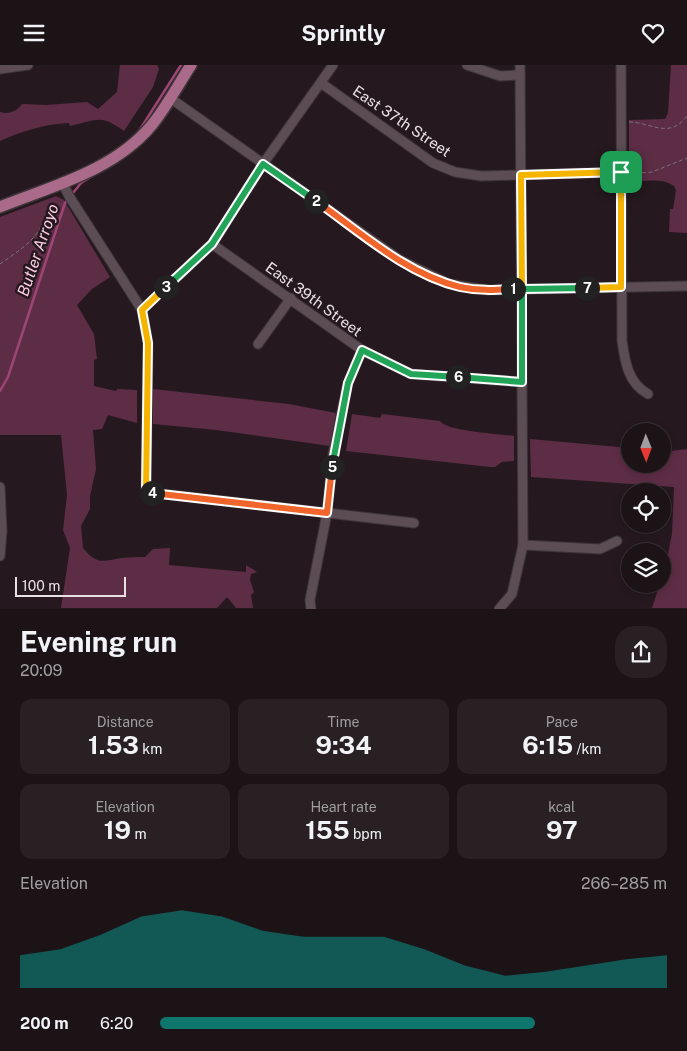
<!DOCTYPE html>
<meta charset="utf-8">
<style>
:root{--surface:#1c1317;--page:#292024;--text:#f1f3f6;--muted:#a09ea1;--line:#3a3236;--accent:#0f766e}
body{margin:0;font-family:"Public Sans",sans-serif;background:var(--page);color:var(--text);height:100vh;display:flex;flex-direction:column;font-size:19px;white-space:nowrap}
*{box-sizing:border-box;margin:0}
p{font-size:16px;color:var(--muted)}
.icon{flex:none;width:28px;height:28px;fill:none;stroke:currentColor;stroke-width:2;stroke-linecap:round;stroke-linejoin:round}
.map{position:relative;height:544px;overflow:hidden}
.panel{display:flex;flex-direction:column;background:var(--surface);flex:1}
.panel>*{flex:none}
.needle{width:32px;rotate:179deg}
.buttons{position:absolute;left:621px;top:358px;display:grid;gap:10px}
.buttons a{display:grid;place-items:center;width:50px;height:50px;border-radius:50%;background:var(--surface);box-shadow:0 2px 8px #0003,0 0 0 1px var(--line);font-size:25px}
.scale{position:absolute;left:15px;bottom:12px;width:111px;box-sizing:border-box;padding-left:5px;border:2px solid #e9e0e4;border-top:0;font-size:14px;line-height:18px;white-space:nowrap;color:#e9e0e4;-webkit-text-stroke:4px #25191f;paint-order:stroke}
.pin{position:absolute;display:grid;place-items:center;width:42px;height:42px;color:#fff;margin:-21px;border-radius:10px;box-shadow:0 2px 8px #0006}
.km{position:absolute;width:25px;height:25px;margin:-12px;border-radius:50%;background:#222;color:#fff;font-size:14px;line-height:25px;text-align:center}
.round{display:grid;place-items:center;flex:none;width:52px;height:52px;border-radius:20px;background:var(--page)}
.headline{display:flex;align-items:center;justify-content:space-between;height:85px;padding:0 20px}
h1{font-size:28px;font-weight:700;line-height:38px}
.stats{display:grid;grid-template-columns:repeat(3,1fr);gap:8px;height:85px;padding:5px 20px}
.stats div{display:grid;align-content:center;border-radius:12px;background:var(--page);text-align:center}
.stats b{font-size:25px;font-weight:700}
.stats small{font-size:14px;font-weight:400}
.stats p{font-size:14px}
.chart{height:140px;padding:10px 20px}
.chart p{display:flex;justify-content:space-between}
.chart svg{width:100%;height:90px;margin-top:5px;fill:var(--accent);opacity:.7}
ul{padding:0 20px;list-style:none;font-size:16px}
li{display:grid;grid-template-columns:80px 60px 1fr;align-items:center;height:38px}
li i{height:12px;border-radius:6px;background:var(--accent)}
header{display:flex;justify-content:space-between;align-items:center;height:65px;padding:0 20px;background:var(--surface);font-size:22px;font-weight:700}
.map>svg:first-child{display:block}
.green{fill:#5d2d46}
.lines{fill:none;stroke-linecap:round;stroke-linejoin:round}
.stream{stroke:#9d4575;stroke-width:2.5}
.minor-casing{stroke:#3e3539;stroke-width:11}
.major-casing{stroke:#3e3539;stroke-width:14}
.path{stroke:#7b7176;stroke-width:1;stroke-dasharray:4 2.5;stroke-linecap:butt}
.minor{stroke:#5b4d53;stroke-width:9}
.major{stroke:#aa6a8a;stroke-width:11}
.split-1-casing{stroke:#fff;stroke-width:10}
.split-2-casing{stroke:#fff;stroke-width:10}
.split-3-casing{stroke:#fff;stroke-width:10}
.split-4-casing{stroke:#fff;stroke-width:10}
.split-5-casing{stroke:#fff;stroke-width:10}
.split-6-casing{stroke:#fff;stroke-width:10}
.split-7-casing{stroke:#fff;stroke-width:10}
.split-8-casing{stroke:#fff;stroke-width:10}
.split-1{stroke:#f5b400;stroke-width:6}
.split-2{stroke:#f0652b;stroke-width:6}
.split-3{stroke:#22a559;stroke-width:6}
.split-4{stroke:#f5b400;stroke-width:6}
.split-5{stroke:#f0652b;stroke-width:6}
.split-6{stroke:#22a559;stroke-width:6}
.split-7{stroke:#22a559;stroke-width:6}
.split-8{stroke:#f5b400;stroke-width:6}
.labels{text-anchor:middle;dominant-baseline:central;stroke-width:5;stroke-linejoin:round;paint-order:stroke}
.street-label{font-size:15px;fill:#e9e0e4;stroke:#25191f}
.water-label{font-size:16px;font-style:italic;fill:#fecce3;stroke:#25191f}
</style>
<header><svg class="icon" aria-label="menu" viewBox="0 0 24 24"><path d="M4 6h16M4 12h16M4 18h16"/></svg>Sprintly<svg class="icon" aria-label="heart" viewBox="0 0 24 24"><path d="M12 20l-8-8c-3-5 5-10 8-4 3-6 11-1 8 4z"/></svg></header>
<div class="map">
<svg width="687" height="544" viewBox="0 0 687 544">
<rect width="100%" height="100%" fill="#25191f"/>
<g class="green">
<path d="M120,0H157L159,4L153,22L124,66C100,49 98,55 70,61L69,58C45,59 22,66 0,76V47C9,50 17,46 22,39L46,40L87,37L98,44L117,27Z"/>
<path d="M671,0H687V168L669,167L670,144H673L676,125L674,121C660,112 644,117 629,117V55L665,54L668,48Z"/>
<path d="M56,131L64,135L110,212L92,224L77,240L94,269L97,294L94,295V321L116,326L117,324L137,325V358L108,350L102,364L93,365L96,404L90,431V444L81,461L83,483C96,499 102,497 121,493C129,492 138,492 145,492L153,484L170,483L169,500L246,507V500L257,507L251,509L250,515L254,527L251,530L253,543H236L227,532L217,543H61L70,483L63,465L67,430L61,370H0V152Z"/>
<path d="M153,324L289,339L336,348L330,381L216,365L153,359Z"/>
<path d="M352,349L380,353L382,349L440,356C446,366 499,369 514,371V396L502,397L495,402H490L346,386Z"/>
<path d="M530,374L630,383V399H662L663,387L687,384V543H652L660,519H662L672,469L674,422L531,412Z"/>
</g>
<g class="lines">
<g class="stream">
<path d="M139,66L181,0"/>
<path d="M0,326L8,312L65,138L81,118L94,110"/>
</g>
<defs>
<g id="minor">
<path d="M467,0L500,11L520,10"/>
<path d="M621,0L622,276C625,297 628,318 648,329"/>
<path d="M0,4L28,0"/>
<path d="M321,18L433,98L455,107L481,111L621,107"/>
<path d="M170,33L400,195L449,219L487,225L687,221"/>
<path d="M62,117L69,131L142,245L148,278L146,427L414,458"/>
<path d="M212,179L362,285L411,309L522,317"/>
<path d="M142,245L212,179L263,99L333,0"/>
<path d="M258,279L291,233"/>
<path d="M0,422L2,466L0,491"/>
<path d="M523,480L600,484L617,476"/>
<path d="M311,544L310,535L327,448L333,389L348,318L362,285"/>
<path d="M499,544L512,529L523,480L520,0"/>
</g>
<path id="major" d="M0,142C52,121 113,106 151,61C166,43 178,20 191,0"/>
</defs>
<use href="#minor" class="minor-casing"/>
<use href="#major" class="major-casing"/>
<g class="path">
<path d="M629,57C651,57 669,75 687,51"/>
<path d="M629,109L652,107L687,93"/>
<path d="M0,199C18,186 41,173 45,150"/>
</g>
<use href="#minor" class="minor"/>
<use href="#major" class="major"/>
</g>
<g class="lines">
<defs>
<path id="split-1" d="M513,224H522L521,110L621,107"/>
<path id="split-2" d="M316,136C360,167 406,209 460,222C478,226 495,225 513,224"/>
<path id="split-3" d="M166,222L212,179L263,99L316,136"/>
<path id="split-4" d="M152,428L146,427L148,278L142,245L166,222"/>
<path id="split-5" d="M152,428L327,448L332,402"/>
<path id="split-6" d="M332,402L348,318L362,285L411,309L458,312"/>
<path id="split-7" d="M458,312L522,317V224L587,223"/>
<path id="split-8" d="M587,223L621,222V107"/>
</defs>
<use href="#split-1" class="split-1-casing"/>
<use href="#split-2" class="split-2-casing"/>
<use href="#split-3" class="split-3-casing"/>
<use href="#split-4" class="split-4-casing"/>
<use href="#split-5" class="split-5-casing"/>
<use href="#split-6" class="split-6-casing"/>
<use href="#split-7" class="split-7-casing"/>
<use href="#split-8" class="split-8-casing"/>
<use href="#split-1" class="split-1"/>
<use href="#split-2" class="split-2"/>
<use href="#split-3" class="split-3"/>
<use href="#split-4" class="split-4"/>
<use href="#split-5" class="split-5"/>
<use href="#split-6" class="split-6"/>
<use href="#split-7" class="split-7"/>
<use href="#split-8" class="split-8"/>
</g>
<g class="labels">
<g class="street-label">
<text transform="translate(402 56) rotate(34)">East 37th Street</text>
<text transform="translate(314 234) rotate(36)">East 39th Street</text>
</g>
<g class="water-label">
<text transform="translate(38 185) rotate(-71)">Butler Arroyo</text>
</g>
</g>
</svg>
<div class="buttons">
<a><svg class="needle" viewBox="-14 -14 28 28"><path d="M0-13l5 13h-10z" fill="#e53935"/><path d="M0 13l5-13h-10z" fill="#a09ea1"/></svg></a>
<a><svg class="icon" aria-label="locate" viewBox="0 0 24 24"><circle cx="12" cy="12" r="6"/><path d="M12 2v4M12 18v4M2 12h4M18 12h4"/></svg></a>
<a><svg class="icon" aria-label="layers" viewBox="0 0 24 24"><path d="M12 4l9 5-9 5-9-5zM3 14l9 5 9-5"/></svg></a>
</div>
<div class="scale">100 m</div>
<div class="pin" style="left:621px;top:107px;background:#1e9e55"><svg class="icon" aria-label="arrive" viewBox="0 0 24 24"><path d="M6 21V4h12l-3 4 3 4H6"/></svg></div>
<b class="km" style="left:513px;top:224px">1</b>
<b class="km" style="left:316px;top:136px">2</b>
<b class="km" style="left:166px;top:222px">3</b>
<b class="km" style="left:152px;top:428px">4</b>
<b class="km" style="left:332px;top:402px">5</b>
<b class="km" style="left:458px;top:312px">6</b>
<b class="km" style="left:587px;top:223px">7</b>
</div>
<section class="panel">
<div class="headline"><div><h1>Evening run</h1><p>20:09</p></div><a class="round"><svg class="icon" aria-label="share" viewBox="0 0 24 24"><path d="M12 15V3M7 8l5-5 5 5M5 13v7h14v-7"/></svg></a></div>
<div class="stats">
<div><p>Distance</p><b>1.53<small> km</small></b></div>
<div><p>Time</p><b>9:34</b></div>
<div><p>Pace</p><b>6:15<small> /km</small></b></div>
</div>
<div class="stats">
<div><p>Elevation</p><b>19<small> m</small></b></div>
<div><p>Heart rate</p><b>155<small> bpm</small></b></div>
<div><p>kcal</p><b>97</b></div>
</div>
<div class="chart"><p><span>Elevation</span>266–285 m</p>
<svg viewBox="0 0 160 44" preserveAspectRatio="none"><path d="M0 44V28L10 25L20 18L30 9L40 6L50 9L60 16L70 19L80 19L90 19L100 25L110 33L120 38L130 36L140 33L150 30L160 28V44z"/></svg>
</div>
<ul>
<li><b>200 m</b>6:20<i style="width:74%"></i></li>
</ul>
</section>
